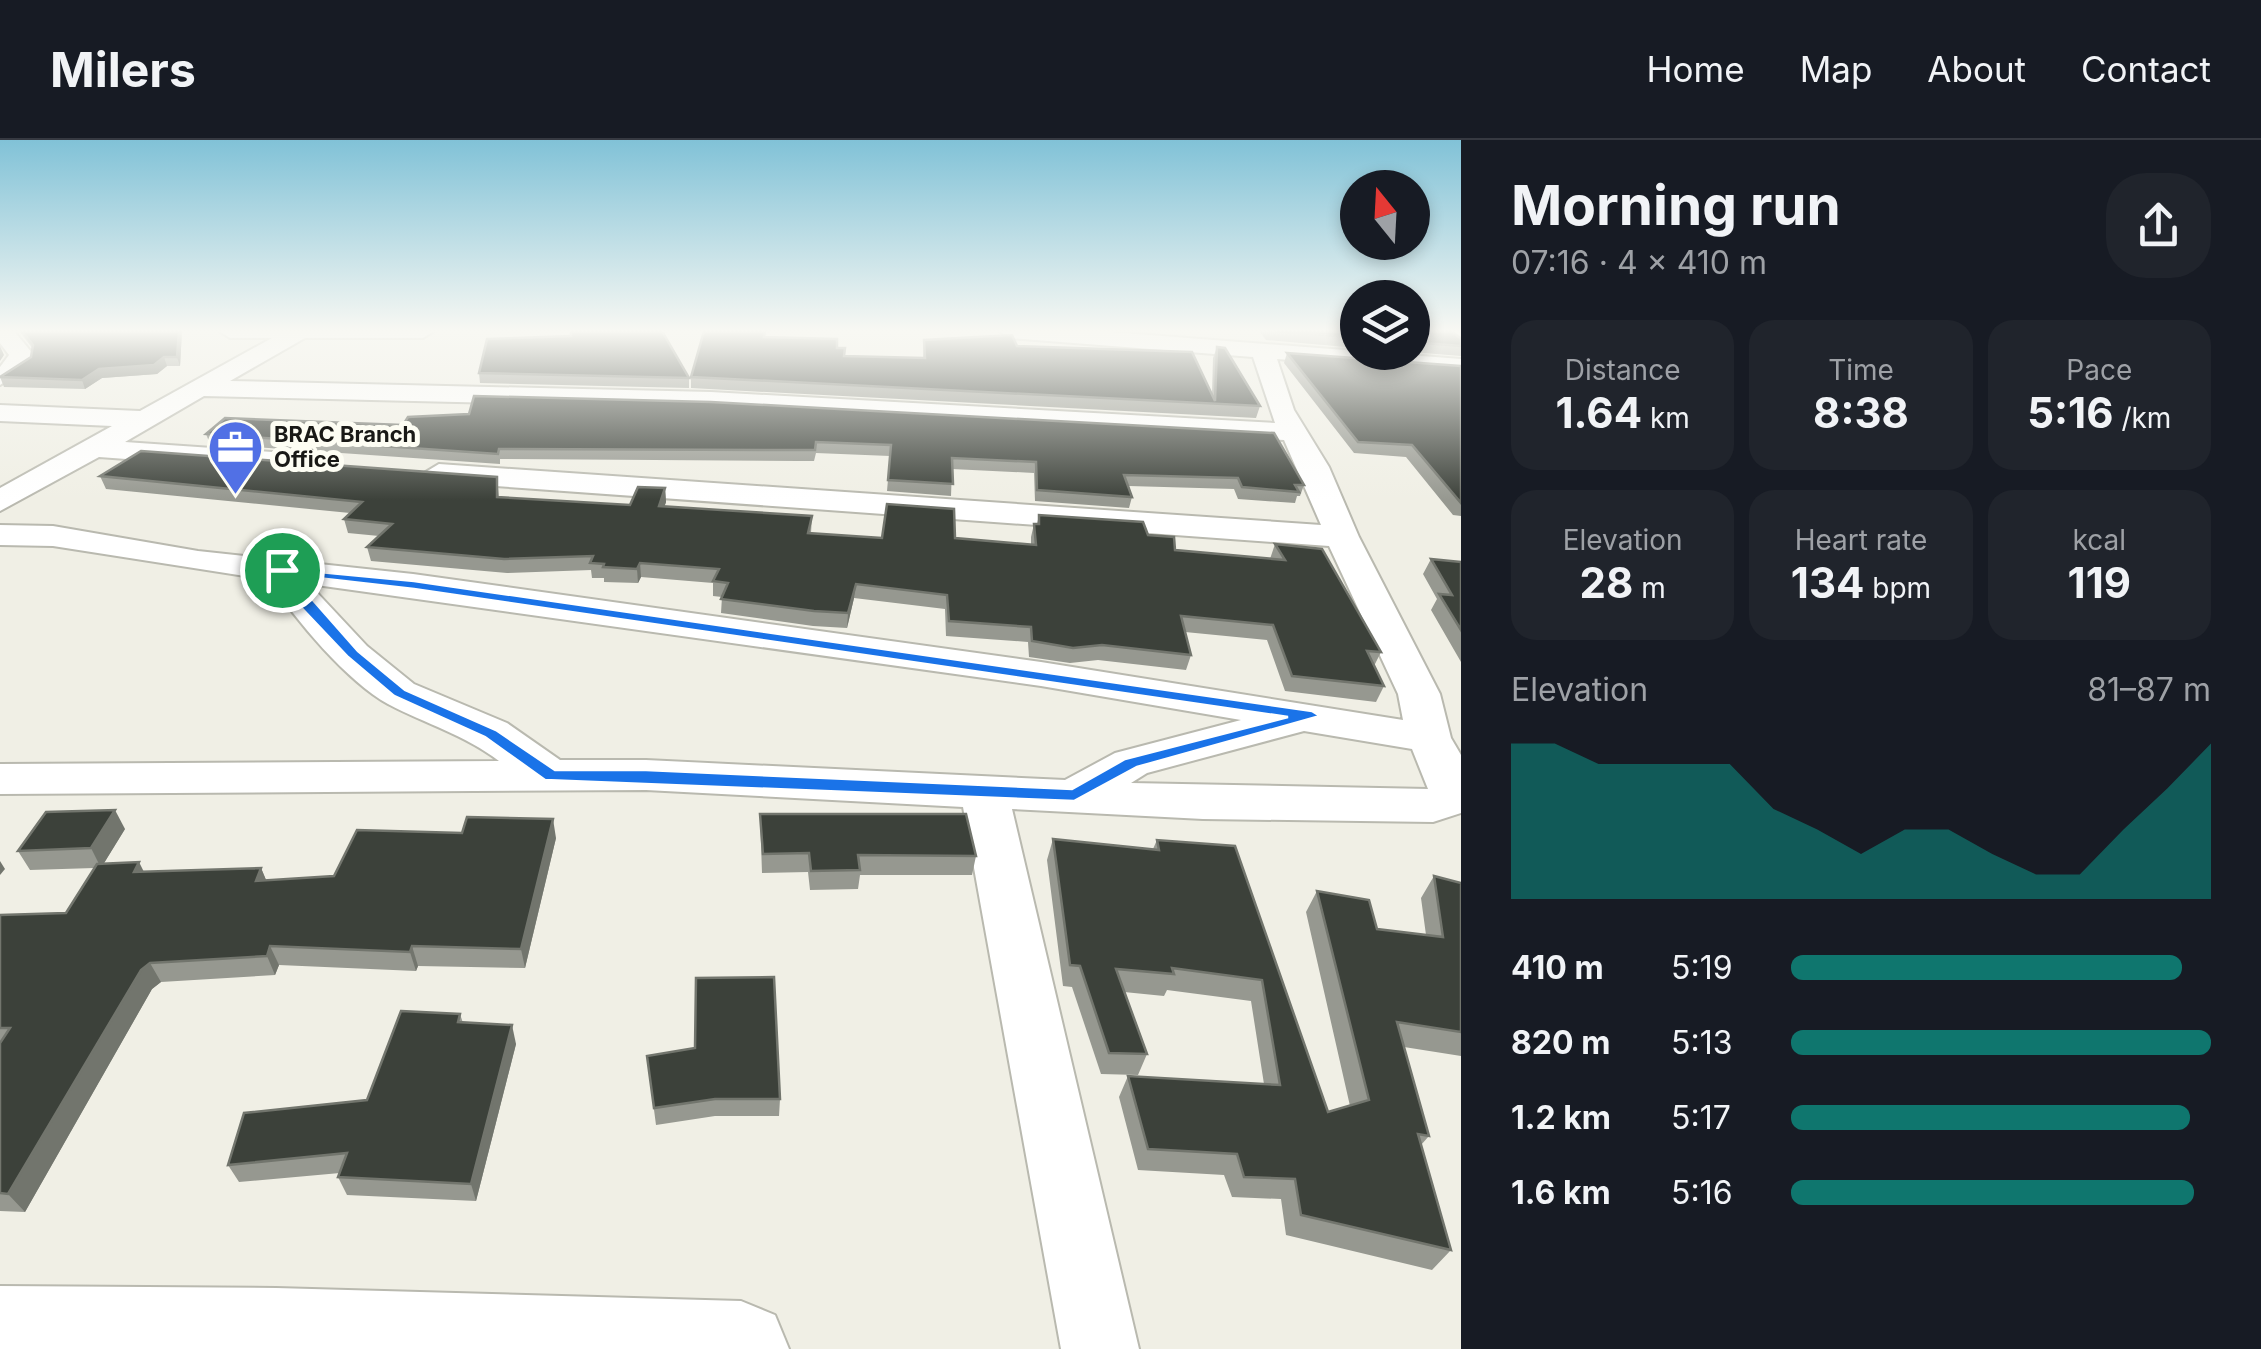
<!DOCTYPE html>
<meta charset="utf-8">
<style>
:root{--surface:#171b24;--page:#20242c;--text:#f1f3f6;--muted:#9ea1a6;--line:#363941;--accent:#0f766e}
body{margin:0;font-family:Inter,sans-serif;background:var(--page);color:var(--text);height:100vh;display:flex;flex-direction:column;font-size:38px;white-space:nowrap}
*{box-sizing:border-box;margin:0}
p{font-size:32px;color:var(--muted)}
.icon{flex:none;width:55px;height:55px;fill:none;stroke:currentColor;stroke-width:2;stroke-linecap:round;stroke-linejoin:round}
.map{position:relative;flex:1;overflow:hidden}
.drawer{display:flex;flex-direction:column;background:var(--surface);width:800px}
.drawer>*{flex:none}
.needle{width:65px;rotate:342deg}
.buttons{position:absolute;left:1340px;top:30px;display:grid;gap:20px}
.buttons a{display:grid;place-items:center;width:90px;height:90px;border-radius:50%;background:var(--surface);box-shadow:0 5px 15px #0003;font-size:50px}
.pin{position:absolute;display:grid;place-items:center;width:85px;height:85px;color:#fff;margin:-42px;border:5px solid #fff;border-radius:50%;box-shadow:0 2px 10px #0007}
.round{display:grid;place-items:center;flex:none;width:105px;height:105px;border-radius:40px;background:var(--page)}
.overview{display:flex;align-items:center;justify-content:space-between;height:170px;padding:0 50px}
h1{font-size:55px;font-weight:700;line-height:75px}
.metrics{display:grid;grid-template-columns:repeat(3,1fr);gap:15px;height:170px;padding:10px 50px}
.metrics div{display:grid;align-content:center;border-radius:25px;background:var(--page);text-align:center}
.metrics b{font-size:42px;font-weight:700}
.metrics small{font-size:28px;font-weight:400}
.metrics p{font-size:28px}
.chart{height:280px;padding:20px 50px}
.chart p{display:flex;justify-content:space-between}
.chart svg{width:100%;height:180px;margin-top:10px;fill:var(--accent);opacity:.7}
ul{padding:0 50px;list-style:none;font-size:32px}
li{display:grid;grid-template-columns:160px 120px 1fr;align-items:center;height:75px}
li i{height:25px;border-radius:12px;background:var(--accent)}
header{display:flex;align-items:center;gap:60px;box-sizing:border-box;height:140px;padding:0 50px;background:var(--surface);border-bottom:2px solid var(--line)}
header strong{font-size:48px}
nav{display:flex;gap:55px;margin-inline-start:auto;font-size:35px}
main{display:flex;flex:1;min-height:0}
.map>svg:first-child{display:block}
.lines{fill:none;stroke-linecap:round;stroke-linejoin:round}
.street-casing{stroke:#b9b9af;stroke-width:4}
.secondary-casing{stroke:#b9b9af;stroke-width:4}
.street{fill:#fff;fill-rule:evenodd}
.secondary{fill:#fff;fill-rule:evenodd}
.wall{fill:#969890}
.shaded-wall{fill:#72756d}
.building{fill:#3c413a;stroke:#72756d;stroke-width:2.5}
.route{fill:#1a73e8;stroke:#fff;stroke-width:2.5;fill-rule:evenodd}
.labels{text-anchor:middle;dominant-baseline:central;stroke-width:10;stroke-linejoin:round;paint-order:stroke}
.far-poi-label{font-size:22px;font-weight:bold;fill:#191916;stroke:#fdfdf3;text-anchor:start}
</style>
<header>
<strong>Milers</strong>
<nav><a>Home</a><a>Map</a><a>About</a><a>Contact</a></nav>
</header>
<main>
<div class="map">
<svg width="1461" height="1209" viewBox="0 0 1461 1209">
<rect width="100%" height="100%" fill="#f0efe5"/>
<g class="lines">
<defs>
<g id="street">
<path d="M0,191H14L33,214V223L0,245V227L9,215L0,203Z"/>
<path d="M219,191H434L423,198H305L230,241L711,252L1275,283L1253,217L1010,198L999,191H1098L1461,219V233L1277,219L1294,270L1329,327L1359,397L1440,554L1451,598L1461,615V673L1433,682L1203,679L1012,669L1139,1209H1061L963,667L646,650L0,654V624L499,621C465,595 426,584 388,564C348,542 294,479 270,440L53,406L0,405V385L53,386L198,411L413,434L1041,522L1403,580L1398,554L1329,406L439,342L424,333L439,324L1321,385L1284,300L711,268L204,256L125,302L316,315L331,324L316,333L99,317L0,371V348L112,286L0,281V265L140,271L272,198H230ZM309,444L1041,546L1241,580L1115,613L1065,640L646,620H560L507,583L414,544L367,506ZM1304,591L1412,609L1428,649L1131,643L1147,633Z"/>
</g>
<path id="secondary" d="M0,1146L276,1148L741,1161L775,1175L789,1209H0Z"/>
</defs>
<use href="#street" class="street-casing"/>
<use href="#secondary" class="secondary-casing"/>
<use href="#street" class="street"/>
<use href="#secondary" class="secondary"/>
</g>
<g class="wall">
<path d="M19,191H182L180,226H167L157,234L102,238L85,249L4,247L0,237L31,217L33,209Z"/>
<path d="M1259,191H1358V208L1266,200Z"/>
<path d="M1412,191L1461,199V216L1412,212Z"/>
<path d="M571,196L689,238V248L480,243L479,233Z"/>
<path d="M924,200L1017,206L1212,255L1213,218L1217,207L1260,266L1256,278L691,248V237L837,208L844,216L923,218Z"/>
<path d="M1287,213L1461,226V376L1453,375L1406,317L1354,313L1284,223Z"/>
<path d="M474,256L1304,345L1300,356H1297L1295,363L1238,359L1234,349L1129,346L1132,357L1129,368L1035,361L1034,333L952,329L951,356L887,351L890,316L816,313L814,321H798L500,319V324L210,304L206,294L403,285L469,274Z"/>
<path d="M100,336L497,337L499,357L630,365L665,348L666,362L664,367L812,376L811,393L882,398H955L1031,404V397L1034,384H1037L1039,375L1148,395L1175,410L1270,419L1275,404L1381,512L1374,526L1384,546L1376,562L1285,551L1267,500L1185,492L1191,515L1186,530L1098,520L1070,523L1029,517L1028,502L946,496L945,469L854,458L847,488L813,486L721,473L722,457L713,456V443L641,437L638,443L604,442V438H592L591,430L507,433L371,421L367,407L379,396L348,393L344,379L350,373L106,349Z"/>
<path d="M1431,419L1461,422V522L1431,470L1437,459L1423,434Z"/>
<path d="M760,674L976,716L972,735H860L858,749L810,750L808,732L762,733Z"/>
<path d="M125,689L104,723L144,732L261,728L266,740L334,736L556,698L525,828L418,826L416,831L279,825L275,835L161,842L152,849L25,1072L0,1071V775L66,773L94,728L30,730L18,711Z"/>
<path d="M1053,699L1153,709L1157,700L1235,706L1328,972L1350,966L1306,772L1317,751L1377,789L1426,795L1421,758L1434,736L1461,743V916L1404,907L1429,996L1421,1005L1451,1110L1432,1130L1286,1095L1281,1059L1232,1057L1224,1035L1138,1030L1119,957L1128,936L1264,944L1251,861L1167,850L1164,856L1124,852L1147,914L1138,935L1101,934L1072,847L1063,846L1047,720Z"/>
<path d="M460,874L463,883L516,904L476,1061L347,1055L338,1037L340,1033L239,1042L228,1025L367,960Z"/>
<path d="M695,908L780,959L779,976H715L656,985L647,916Z"/>
</g>
<g class="shaded-wall">
<path d="M179,191H182L180,226L177,217Z"/>
<path d="M0,206L4,215L0,221Z"/>
<path d="M164,217L167,226L157,234L102,238L85,249L82,240L99,229Z"/>
<path d="M665,348L666,362L660,380L659,366Z"/>
<path d="M640,423L641,437L638,443L637,429Z"/>
<path d="M856,444L854,458L847,488L848,473Z"/>
<path d="M115,670L125,689L101,728L91,708Z"/>
<path d="M553,679L556,698L525,828L521,809Z"/>
<path d="M0,721L5,729L0,735Z"/>
<path d="M139,722L149,742L134,732Z"/>
<path d="M261,728L269,747L256,741Z"/>
<path d="M270,806L279,825L275,835L267,816Z"/>
<path d="M412,806L418,826L416,831L410,812Z"/>
<path d="M150,823L161,842L152,849L25,1072L8,1054L141,830Z"/>
<path d="M512,885L516,904L476,1061L471,1044Z"/>
</g>
<g class="building">
<path d="M22,191H179L177,217H164L154,225L99,229L82,240L0,237L31,217L33,205Z"/>
<path d="M571,191H662L689,238L479,233L487,199L571,196Z"/>
<path d="M704,191H765L764,197L837,199V208H845L844,216L925,218L924,200L1012,195L1017,206L1192,212L1215,261L1217,207L1225,208L1260,266L691,237Z"/>
<path d="M1276,191H1358V198Z"/>
<path d="M1412,191H1452L1461,199V206L1412,202Z"/>
<path d="M1287,213L1461,226V363L1412,305L1358,302Z"/>
<path d="M474,256L711,262L1274,293L1304,345H1295L1299,352L1242,347L1238,338L1124,335L1132,357L1037,350L1036,322L952,318L953,344L888,340L891,305L816,302L815,310H799L499,309L498,314L206,294L225,278L403,285L408,277L469,274Z"/>
<path d="M141,311L497,337V357L630,365L638,347L665,348L659,366L812,376L808,393L882,398L887,364L954,369L955,398L1036,405L1034,384H1039V375L1143,382L1148,395L1174,397L1175,410L1285,420L1275,404L1322,409L1381,512L1367,511L1384,546L1292,536L1273,485L1181,476L1191,515L1102,505L1073,508L1032,501L1031,487L949,481L947,455L856,444L848,473L814,471L721,459L728,443L713,441L719,429L640,423L637,429L603,427L604,424L590,423L593,416L504,419L367,407L392,384L344,379L362,362L100,336Z"/>
<path d="M1431,419L1461,422V490L1439,454L1452,455Z"/>
<path d="M115,670L91,708L18,711L46,672Z"/>
<path d="M760,674H966L976,716L858,715L860,730L811,731L809,713L763,714Z"/>
<path d="M467,677L553,679L521,809L412,806L410,812L270,806L267,816L150,823L141,830L8,1054L0,1053V903L10,888H0V775L66,773L97,724L139,722L134,732L261,728L256,741L334,736L357,690L462,693Z"/>
<path d="M1053,699L1159,710L1157,700L1235,706L1328,972L1369,960L1317,751L1369,760L1377,789L1443,797L1434,736L1461,743V892L1397,882L1429,996L1418,994L1451,1110L1301,1075L1295,1039L1244,1037L1237,1014L1148,1009L1128,936L1280,945L1262,840L1172,828L1174,834L1116,829L1147,914L1109,913L1080,826L1070,825Z"/>
<path d="M774,837L780,959H715L654,968L647,916L695,908L696,838Z"/>
<path d="M401,871L460,874L458,882L512,885L471,1044L338,1037L347,1013L228,1025L244,973L367,960Z"/>
</g>
<linearGradient id="sky" x2="0" y2="1"><stop stop-color="#81c2d7"/><stop offset="0.53" stop-color="#f8f8f3"/><stop offset="1" stop-color="#f8f8f3" stop-opacity="0"/></linearGradient>
<rect width="1461" height="360" fill="url(#sky)"/>
<path class="route" d="M277,428L414,441L1312,571L1320,576L1137,627L1074,661L545,640L485,597L394,556L348,517L294,460ZM291,435L414,449L1288,577L1125,619L1072,649L646,630H555L496,590L405,550L358,511Z"/>
<defs>
<symbol id="office-pin" viewBox="-11 -11 22 30"><path d="M0 17L-7.5 6A9.5 9.5 0 1 1 7.5 6Z" fill="#5170e5" stroke="#fdfdf3"/><path d="M-6-3h4V-5.5h4V-3h4V5H-6ZM-1-4.5V-3h2v-1.5ZM-6 0V1H6V0Z" fill="#fff"/></symbol>
</defs>
<g fill-rule="evenodd">
<use href="#office-pin" x="204" y="276" width="63" height="86"/>
</g>
<g class="labels">
<g class="far-poi-label">
<text x="274" y="294">BRAC Branch<tspan x="274" dy="25">Office</tspan></text>
</g>
</g>
</svg>
<div class="buttons">
<a><svg class="needle" viewBox="-14 -14 28 28"><path d="M0-13l5 13h-10z" fill="#e53935"/><path d="M0 13l5-13h-10z" fill="#9ea1a6"/></svg></a>
<a><svg class="icon" aria-label="layers" viewBox="0 0 24 24"><path d="M12 4l9 5-9 5-9-5zM3 14l9 5 9-5"/></svg></a>
</div>
<div class="pin" style="left:282px;top:430px;background:#1e9e55"><svg class="icon" aria-label="arrive" viewBox="0 0 24 24"><path d="M6 21V4h12l-3 4 3 4H6"/></svg></div>
</div>
<section class="drawer">
<div class="overview"><div><h1>Morning run</h1><p>07:16 · 4 × 410 m</p></div><a class="round"><svg class="icon" aria-label="share" viewBox="0 0 24 24"><path d="M12 15V3M7 8l5-5 5 5M5 13v7h14v-7"/></svg></a></div>
<div class="metrics">
<div><p>Distance</p><b>1.64<small> km</small></b></div>
<div><p>Time</p><b>8:38</b></div>
<div><p>Pace</p><b>5:16<small> /km</small></b></div>
</div>
<div class="metrics">
<div><p>Elevation</p><b>28<small> m</small></b></div>
<div><p>Heart rate</p><b>134<small> bpm</small></b></div>
<div><p>kcal</p><b>119</b></div>
</div>
<div class="chart"><p><span>Elevation</span>81–87 m</p>
<svg viewBox="0 0 160 44" preserveAspectRatio="none"><path d="M0 44V6L10 6L20 11L30 11L40 11L50 11L60 22L70 27L80 33L90 27L100 27L110 33L120 38L130 38L140 27L150 17L160 6V44z"/></svg>
</div>
<ul>
<li><b>410 m</b>5:19<i style="width:93%"></i></li>
<li><b>820 m</b>5:13<i style="width:100%"></i></li>
<li><b>1.2 km</b>5:17<i style="width:95%"></i></li>
<li><b>1.6 km</b>5:16<i style="width:96%"></i></li>
</ul>
</section>
</main>
